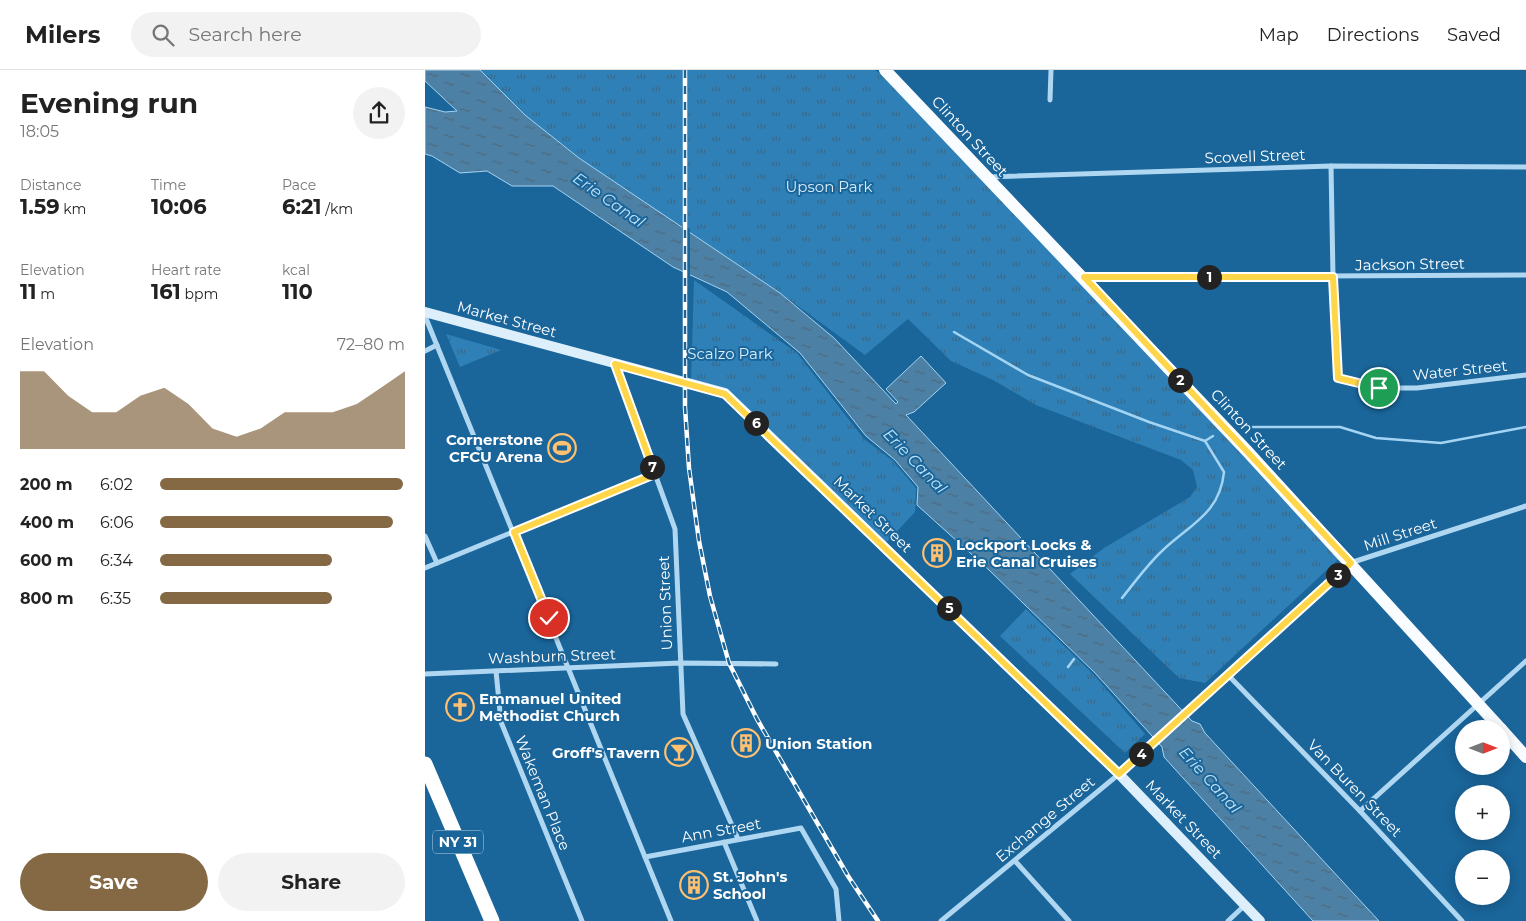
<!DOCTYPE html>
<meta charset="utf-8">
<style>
:root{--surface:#fff;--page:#f2f2f2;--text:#222;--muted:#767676;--line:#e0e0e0;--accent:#856945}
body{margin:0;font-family:Montserrat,sans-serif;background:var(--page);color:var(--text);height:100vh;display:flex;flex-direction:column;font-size:19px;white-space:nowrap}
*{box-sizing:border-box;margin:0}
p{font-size:16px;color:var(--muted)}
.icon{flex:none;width:28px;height:28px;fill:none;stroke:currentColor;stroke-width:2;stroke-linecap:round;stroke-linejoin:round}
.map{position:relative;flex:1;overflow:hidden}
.drawer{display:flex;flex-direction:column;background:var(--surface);width:425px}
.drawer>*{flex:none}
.needle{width:32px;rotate:90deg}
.buttons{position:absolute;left:1030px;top:650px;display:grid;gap:10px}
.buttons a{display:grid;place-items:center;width:55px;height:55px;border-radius:50%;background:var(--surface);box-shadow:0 2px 12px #0003;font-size:25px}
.pin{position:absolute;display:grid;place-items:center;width:42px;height:42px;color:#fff;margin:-21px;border:2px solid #fff;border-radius:50%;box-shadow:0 1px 5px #0007}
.km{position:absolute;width:25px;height:25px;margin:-12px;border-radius:50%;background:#222;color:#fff;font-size:14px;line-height:25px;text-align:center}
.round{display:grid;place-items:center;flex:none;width:52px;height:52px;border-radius:26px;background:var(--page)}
.overview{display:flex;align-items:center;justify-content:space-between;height:85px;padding:0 20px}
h1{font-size:28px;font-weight:700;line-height:38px}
.stats{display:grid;grid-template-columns:repeat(3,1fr);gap:8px;height:85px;padding:5px 20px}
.stats div{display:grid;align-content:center}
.stats b{font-size:21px;font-weight:700}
.stats small{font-size:14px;font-weight:400}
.stats p{font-size:14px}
.chart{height:140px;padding:10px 20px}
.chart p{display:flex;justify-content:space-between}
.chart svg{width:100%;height:90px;margin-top:5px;fill:var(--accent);opacity:.7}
.button{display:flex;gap:10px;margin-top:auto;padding:10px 20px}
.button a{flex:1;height:58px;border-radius:30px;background:var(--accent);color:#fff;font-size:20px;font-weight:700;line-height:58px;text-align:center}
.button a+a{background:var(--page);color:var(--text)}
ul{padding:0 20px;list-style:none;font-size:16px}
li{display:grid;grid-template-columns:80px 60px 1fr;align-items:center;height:38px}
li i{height:12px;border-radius:6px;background:var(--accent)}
header{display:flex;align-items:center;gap:30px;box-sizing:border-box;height:70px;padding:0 25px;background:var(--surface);border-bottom:1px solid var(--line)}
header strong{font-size:24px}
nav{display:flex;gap:28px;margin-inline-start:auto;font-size:18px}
.search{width:350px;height:45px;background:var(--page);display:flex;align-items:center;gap:12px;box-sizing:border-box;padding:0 18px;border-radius:28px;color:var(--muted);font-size:19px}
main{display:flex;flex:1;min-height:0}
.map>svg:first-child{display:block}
.grass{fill:url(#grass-tufts)}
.water{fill:url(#water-ripples);stroke:#a3d4f3}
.pier{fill:#1a659a}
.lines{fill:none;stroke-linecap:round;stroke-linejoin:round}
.stream{stroke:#a3d4f3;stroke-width:2.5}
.street{stroke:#b0d7f1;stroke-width:5}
.secondary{stroke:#deeffc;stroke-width:10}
.primary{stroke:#fafdff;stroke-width:12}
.highway{stroke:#fff;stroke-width:15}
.rail-casing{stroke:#fff;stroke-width:4.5}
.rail{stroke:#1a659a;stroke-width:2.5;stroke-dasharray:8;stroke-linecap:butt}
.route-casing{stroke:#fff;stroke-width:10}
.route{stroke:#ffd54a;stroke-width:6}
.labels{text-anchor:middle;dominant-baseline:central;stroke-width:4;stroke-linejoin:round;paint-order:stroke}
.shield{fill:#1a659a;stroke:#bad1e1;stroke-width:1}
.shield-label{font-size:14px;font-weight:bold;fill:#fff}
.street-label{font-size:15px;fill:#fff;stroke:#1a659a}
.park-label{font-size:15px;fill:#d7edfc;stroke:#1a659a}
.poi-label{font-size:15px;font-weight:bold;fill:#fff;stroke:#1a659a;text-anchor:start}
.water-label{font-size:16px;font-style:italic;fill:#bfe2f7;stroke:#1a659a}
</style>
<header>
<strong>Milers</strong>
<div class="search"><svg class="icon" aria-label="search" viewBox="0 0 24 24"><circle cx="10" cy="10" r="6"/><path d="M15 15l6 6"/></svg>Search here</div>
<nav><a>Map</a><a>Directions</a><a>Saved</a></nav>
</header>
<main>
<section class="drawer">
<div class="overview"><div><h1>Evening run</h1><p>18:05</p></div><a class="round"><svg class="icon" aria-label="share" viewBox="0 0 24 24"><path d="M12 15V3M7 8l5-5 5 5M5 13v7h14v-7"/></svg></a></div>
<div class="stats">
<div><p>Distance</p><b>1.59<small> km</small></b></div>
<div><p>Time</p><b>10:06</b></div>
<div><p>Pace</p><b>6:21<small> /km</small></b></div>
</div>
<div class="stats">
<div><p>Elevation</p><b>11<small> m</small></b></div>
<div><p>Heart rate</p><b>161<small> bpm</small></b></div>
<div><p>kcal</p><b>110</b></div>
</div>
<div class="chart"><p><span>Elevation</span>72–80 m</p>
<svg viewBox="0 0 160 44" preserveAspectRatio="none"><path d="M0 44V6L10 6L20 18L30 26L40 26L50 18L60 14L70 22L80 34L90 38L100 34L110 26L120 26L130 26L140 22L150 14L160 6V44z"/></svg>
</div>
<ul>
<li><b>200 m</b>6:02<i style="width:99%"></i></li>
<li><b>400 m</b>6:06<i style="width:95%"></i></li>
<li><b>600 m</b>6:34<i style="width:70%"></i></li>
<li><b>800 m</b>6:35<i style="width:70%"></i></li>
</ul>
<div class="button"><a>Save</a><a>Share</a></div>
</section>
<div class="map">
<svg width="1101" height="851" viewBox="0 0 1101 851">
<defs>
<pattern id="grass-tufts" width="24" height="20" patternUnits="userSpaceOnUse" patternTransform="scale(1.25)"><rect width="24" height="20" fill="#2e80b7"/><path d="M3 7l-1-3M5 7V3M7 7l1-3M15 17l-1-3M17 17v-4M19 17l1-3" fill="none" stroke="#3c6987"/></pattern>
<pattern id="water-ripples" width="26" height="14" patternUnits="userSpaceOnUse" patternTransform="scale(1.25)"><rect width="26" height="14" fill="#4d80a5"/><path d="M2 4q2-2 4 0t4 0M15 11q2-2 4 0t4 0" fill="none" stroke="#4d697d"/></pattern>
</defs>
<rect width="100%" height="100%" fill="#1a659a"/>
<g class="grass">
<path d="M55,0H450L459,7L918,485L780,613L754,608L645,504L679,478L765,427L772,417L768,400L756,390L611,335L568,310L526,291L483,249L440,285L355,223L154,88L100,45Z"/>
<path d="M269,210L372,283L439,369L468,391L491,418L490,442L459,475L302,321L266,312Z"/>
<path d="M21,264L76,280L35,297Z"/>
<path d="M601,539L669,605L720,664L700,683L575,566Z"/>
</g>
<path class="water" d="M0,0H55L100,45L154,88L355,223L409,268L471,334L473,332L461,319L496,286L521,313L489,342L481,345L767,651L775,654L780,663L954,851H888L739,687L737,677L670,603L564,500L492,435L493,417L470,390L441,366L375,283L302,222L248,197L128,116H87L62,101L35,103L7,86L0,84V37L20,42L32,41L0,11Z"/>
<path class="pier" d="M257,154L265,159V207L258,204Z"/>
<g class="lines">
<g class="stream">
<path d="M529,262L603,305L724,352L780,371"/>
<path d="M824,357H915L951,368L1016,373L1101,357"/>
<path d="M780,371L788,366"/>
<path d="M697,528C710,512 722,495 737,481C764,455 795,444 799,402L780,371"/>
<path d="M643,597L649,589"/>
</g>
<g class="street">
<path d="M625,30L626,0"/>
<path d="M906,96L908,207L913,307L954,318H992L1101,305"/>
<path d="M563,107L906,96L1101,97"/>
<path d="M660,207L1101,205"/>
<path d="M0,246L246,851"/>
<path d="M0,281L12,275"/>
<path d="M190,294L250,459L258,644L313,769"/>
<path d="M0,466L12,493"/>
<path d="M0,498L229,404"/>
<path d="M71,601L76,652L157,851"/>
<path d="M0,604L255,593L351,594"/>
<path d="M803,605L935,741L1037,851"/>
<path d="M935,741L1101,591"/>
<path d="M299,772L332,851"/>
<path d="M220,787L376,758L411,819L414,851"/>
<path d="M590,791L644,851"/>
<path d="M516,851L694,704L925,493L1101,436"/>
<path d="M803,851L820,835"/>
</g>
<path class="secondary" d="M0,242L300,323L694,704L835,851"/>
<g class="primary">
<path d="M460,0L822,381L1076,659"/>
<path d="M1076,659L1101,687"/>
</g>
<path class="highway" d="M0,694L67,851"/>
<defs>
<path id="rail" d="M260,0V337L264,398L274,471L285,526L304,593L332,649L423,806L453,851"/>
</defs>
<use href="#rail" class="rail-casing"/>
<use href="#rail" class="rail"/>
</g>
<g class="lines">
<defs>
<path id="route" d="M124,548L89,462L230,404L190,294L300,324L694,704L926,493L659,207H908L913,308L954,318"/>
</defs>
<use href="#route" class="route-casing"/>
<use href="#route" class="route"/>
</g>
<defs>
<symbol id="stadium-ring" viewBox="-11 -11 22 22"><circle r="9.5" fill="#1a659a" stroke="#ffc070" stroke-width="1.5"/><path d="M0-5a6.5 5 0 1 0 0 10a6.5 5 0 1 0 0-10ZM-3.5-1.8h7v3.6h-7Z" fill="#ffc070"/></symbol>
<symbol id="building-ring" viewBox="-11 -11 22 22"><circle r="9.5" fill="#1a659a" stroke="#ffc070" stroke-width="1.5"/><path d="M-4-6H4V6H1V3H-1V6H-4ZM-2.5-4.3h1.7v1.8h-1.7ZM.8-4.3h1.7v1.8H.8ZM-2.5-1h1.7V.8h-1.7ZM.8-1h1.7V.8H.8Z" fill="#ffc070"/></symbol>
<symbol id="church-ring" viewBox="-11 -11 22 22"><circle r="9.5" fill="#1a659a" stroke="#ffc070" stroke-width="1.5"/><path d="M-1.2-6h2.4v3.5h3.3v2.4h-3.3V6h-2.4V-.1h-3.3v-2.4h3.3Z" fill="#ffc070"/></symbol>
<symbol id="bar-ring" viewBox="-11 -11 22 22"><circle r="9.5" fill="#1a659a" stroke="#ffc070" stroke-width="1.5"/><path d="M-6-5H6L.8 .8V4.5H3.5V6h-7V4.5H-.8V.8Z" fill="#ffc070"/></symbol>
</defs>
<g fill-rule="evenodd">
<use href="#stadium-ring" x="121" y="362" width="32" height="32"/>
<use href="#building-ring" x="496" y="467" width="32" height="32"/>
<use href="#church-ring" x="19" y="621" width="32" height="32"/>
<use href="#building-ring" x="305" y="657" width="32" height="32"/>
<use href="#bar-ring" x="238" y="666" width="32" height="32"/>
<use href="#building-ring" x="253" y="799" width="32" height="32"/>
</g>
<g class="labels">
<rect class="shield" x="8" y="760.5" width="50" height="23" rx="4"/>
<g class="shield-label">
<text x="33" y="772">NY 31</text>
</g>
<g class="street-label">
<text transform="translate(545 66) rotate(47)">Clinton Street</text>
<text transform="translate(830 86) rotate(-2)">Scovell Street</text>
<text transform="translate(985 194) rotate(-1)">Jackson Street</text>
<text transform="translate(82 249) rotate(15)">Market Street</text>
<text transform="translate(1035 300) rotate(-6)">Water Street</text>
<text transform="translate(824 359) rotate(47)">Clinton Street</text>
<text transform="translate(448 444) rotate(44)">Market Street</text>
<text transform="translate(975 464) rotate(-18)">Mill Street</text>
<text transform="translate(240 533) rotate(-92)">Union Street</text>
<text transform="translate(127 586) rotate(-2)">Washburn Street</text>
<text transform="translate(930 718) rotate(46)">Van Buren Street</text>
<text transform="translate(118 723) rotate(68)">Wakeman Place</text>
<text transform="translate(620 749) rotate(-40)">Exchange Street</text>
<text transform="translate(759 749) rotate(46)">Market Street</text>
<text transform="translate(296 760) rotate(-10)">Ann Street</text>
</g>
<g class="park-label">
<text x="404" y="116">Upson Park</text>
<text x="305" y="283">Scalzo Park</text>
</g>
<g class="poi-label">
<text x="118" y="369" text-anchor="end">Cornerstone<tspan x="118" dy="17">CFCU Arena</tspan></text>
<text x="531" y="474">Lockport Locks &amp;<tspan x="531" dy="17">Erie Canal Cruises</tspan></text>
<text x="54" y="628">Emmanuel United<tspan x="54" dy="17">Methodist Church</tspan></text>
<text x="340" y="673">Union Station</text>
<text x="235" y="682" text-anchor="end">Groff's Tavern</text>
<text x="288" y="806">St. John's<tspan x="288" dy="17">School</tspan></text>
</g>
<g class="water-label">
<text transform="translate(184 130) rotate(35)">Erie Canal</text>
<text transform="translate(490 391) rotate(46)">Erie Canal</text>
<text transform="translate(785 710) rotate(48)">Erie Canal</text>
</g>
</g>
</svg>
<div class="buttons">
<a><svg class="needle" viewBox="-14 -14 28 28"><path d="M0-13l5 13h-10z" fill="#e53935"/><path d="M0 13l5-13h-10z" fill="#767676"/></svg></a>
<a>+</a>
<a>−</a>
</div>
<div class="pin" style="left:954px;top:318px;background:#1e9e55"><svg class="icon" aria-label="arrive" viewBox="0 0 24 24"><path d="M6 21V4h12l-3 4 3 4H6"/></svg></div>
<div class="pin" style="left:124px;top:548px;background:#d93025"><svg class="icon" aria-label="check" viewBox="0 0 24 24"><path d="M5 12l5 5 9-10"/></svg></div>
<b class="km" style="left:784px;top:207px">1</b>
<b class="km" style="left:755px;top:310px">2</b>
<b class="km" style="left:913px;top:505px">3</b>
<b class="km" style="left:716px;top:684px">4</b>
<b class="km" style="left:524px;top:538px">5</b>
<b class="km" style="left:331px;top:353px">6</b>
<b class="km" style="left:227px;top:397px">7</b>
</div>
</main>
